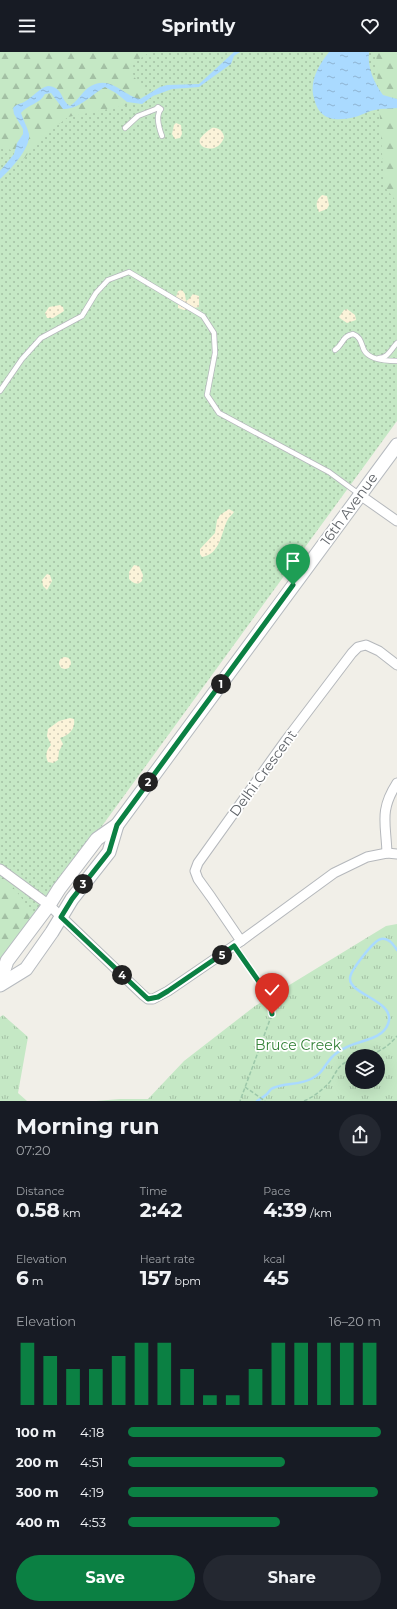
<!DOCTYPE html>
<meta charset="utf-8">
<style>
:root{--surface:#171b24;--page:#242831;--text:#f1f3f6;--muted:#9ea1a6;--accent:#0b8043}
body{margin:0;font-family:Montserrat,sans-serif;background:var(--page);color:var(--text);height:100vh;display:flex;flex-direction:column;font-size:15px;white-space:nowrap}
*{box-sizing:border-box;margin:0}
p{font-size:13px;color:var(--muted)}
.icon{flex:none;width:22px;height:22px;fill:none;stroke:currentColor;stroke-width:2;stroke-linecap:round;stroke-linejoin:round}
.map{position:relative;height:1049px;overflow:hidden}
.drawer{display:flex;flex-direction:column;background:var(--surface);flex:1}
.drawer>*{flex:none}
.fabs{position:absolute;left:345px;top:997px;display:grid;gap:8px}
.fabs a{display:grid;place-items:center;width:40px;height:40px;border-radius:50%;background:var(--surface);box-shadow:0 4px 16px #0002;font-size:20px}
.pin{position:absolute;display:grid;place-items:center;width:34px;height:34px;color:#fff;margin:-41px -17px;border-radius:50% 50% 50% 0;rotate:-45deg;box-shadow:0 0 4px #0007}
.pin .icon{rotate:45deg}
.km{position:absolute;width:20px;height:20px;margin:-10px;border-radius:50%;background:#222;color:#fff;font-size:11px;line-height:20px;text-align:center}
.round{display:grid;place-items:center;flex:none;width:42px;height:42px;border-radius:21px;background:var(--page)}
.headline{display:flex;align-items:center;justify-content:space-between;height:68px;padding:0 16px}
h1{font-size:22px;font-weight:700;line-height:30px}
.metrics{display:grid;grid-template-columns:repeat(3,1fr);gap:6px;height:68px;padding:4px 16px}
.metrics div{display:grid;align-content:center}
.metrics b{font-size:20px;font-weight:700}
.metrics small{font-size:11px;font-weight:400}
.metrics p{font-size:11px}
.chart{height:112px;padding:8px 16px}
.chart p{display:flex;justify-content:space-between}
.chart svg{width:100%;height:72px;margin-top:4px;stroke:var(--accent);stroke-width:6}
.action{display:flex;gap:8px;margin-top:auto;padding:8px 16px}
.action a{flex:1;height:46px;border-radius:24px;background:var(--accent);color:#fff;font-size:16px;font-weight:700;line-height:46px;text-align:center}
.action a+a{background:var(--page);color:var(--text)}
ul{padding:0 16px;list-style:none;font-size:13px}
li{display:grid;grid-template-columns:64px 48px 1fr;align-items:center;height:30px}
li i{height:10px;border-radius:5px;background:var(--accent)}
header{display:flex;justify-content:space-between;align-items:center;height:52px;padding:0 16px;background:var(--surface);font-size:18px;font-weight:700}
.map>svg:first-child{display:block}
.grass{fill:url(#grass-dots)}
.forest{fill:url(#forest-firs)}
.sand{fill:url(#sand-dots)}
.park{fill:url(#park-tufts);fill-rule:evenodd}
.water{fill:url(#water-ripples)}
.lines{fill:none;stroke-linecap:round;stroke-linejoin:round}
.stream{stroke:#aadaff;stroke-width:2.5}
.lane-casing{stroke:#b5b8bc;stroke-width:6}
.street-casing{stroke:#b5b8bc;stroke-width:11}
.secondary-casing{stroke:#b6babf;stroke-width:15}
.path{stroke:#9cc7a9;stroke-width:1.5;stroke-dasharray:4 2;stroke-linecap:butt}
.lane{stroke:#fff;stroke-width:4.5}
.street{stroke:#fff;stroke-width:9}
.secondary{stroke:#fff;stroke-width:13}
.route-casing{stroke:#fff;stroke-width:8}
.route{stroke:#0b8043;stroke-width:5}
.labels{text-anchor:middle;dominant-baseline:central;stroke-width:3.5;stroke-linejoin:round;paint-order:stroke}
.street-label{font-size:14px;fill:#5f6368;stroke:#fff}
.park-label{font-size:14px;fill:#348238;stroke:#fff}
</style>
<header><svg class="icon" aria-label="menu" viewBox="0 0 24 24"><path d="M4 6h16M4 12h16M4 18h16"/></svg>Sprintly<svg class="icon" aria-label="heart" viewBox="0 0 24 24"><path d="M12 20l-8-8c-3-5 5-10 8-4 3-6 11-1 8 4z"/></svg></header>
<div class="map">
<svg width="397" height="1049" viewBox="0 0 397 1049">
<defs>
<pattern id="grass-dots" width="8" height="8" patternUnits="userSpaceOnUse"><rect width="8" height="8" fill="#c5e8c5"/><path d="M2 2h.1M6 6h.1" fill="none" stroke="#a3c0a4" stroke-width="1.8" stroke-linecap="round"/></pattern>
<pattern id="forest-firs" width="22" height="20" patternUnits="userSpaceOnUse"><rect width="22" height="20" fill="#c5e8c5"/><path d="M5 1l3.5 6h-7zM16 11l3.5 6h-7z" fill="#a3c0a4"/></pattern>
<pattern id="sand-dots" width="8" height="8" patternUnits="userSpaceOnUse"><rect width="8" height="8" fill="#fbf3d9"/><path d="M2 2h.1M6 6h.1" fill="none" stroke="#cec8b4" stroke-width="1.8" stroke-linecap="round"/></pattern>
<pattern id="park-tufts" width="24" height="20" patternUnits="userSpaceOnUse"><rect width="24" height="20" fill="#c5e8c5"/><path d="M3 7l-1-3M5 7V3M7 7l1-3M15 17l-1-3M17 17v-4M19 17l1-3" fill="none" stroke="#a3c0a4"/></pattern>
<pattern id="water-ripples" width="26" height="14" patternUnits="userSpaceOnUse"><rect width="26" height="14" fill="#aadaff"/><path d="M2 4q2-2 4 0t4 0M15 11q2-2 4 0t4 0" fill="none" stroke="#8eb4d2"/></pattern>
</defs>
<rect width="100%" height="100%" fill="#f1efe8"/>
<path class="grass" d="M0,0H397V369L0,914Z"/>
<g class="forest">
<path d="M0,0H150L130,13L134,25L144,35V46L133,52L68,65L41,86L22,109L8,96L0,97Z"/>
<path d="M376,0H397V150L384,134Z"/>
<path d="M0,818L33,861L0,909Z"/>
</g>
<g class="sand">
<path d="M176,71L181,73L182,82L180,86L175,87L172,82L174,73Z"/>
<path d="M212,76C218,75 223,79 224,85C219,103 196,97 200,87C202,83 209,78 212,76Z"/>
<path d="M322,143L327,144L329,153L327,157L319,160C315,153 316,148 322,143Z"/>
<path d="M182,238L185,242L186,249L189,247L193,242L199,244V255L184,258L178,256V247L176,245L178,239Z"/>
<path d="M60,253L63,255L64,259L53,266H47L45,261L49,255Z"/>
<path d="M347,257L355,263L356,268L347,271L341,267L339,265L344,258Z"/>
<path d="M229,457L234,460C232,463 229,465 228,467C221,480 221,502 202,505L200,502V497L215,481L217,468L220,463Z"/>
<path d="M134,513L139,514L143,523L142,529C137,534 133,531 129,527V520Z"/>
<path d="M47,522L50,523L52,529L47,538L43,534L42,528Z"/>
<circle cx="65" cy="611" r="6"/>
<path d="M70,666L74,667C76,677 68,684 60,686L63,692L59,699L58,708L53,711L48,710C45,704 46,698 51,693L47,684L48,677L59,669Z"/>
</g>
<g class="park">
<path d="M397,872V1049H96L120,1047H148L184,1009L255,954L386,874ZM352,1004H378V1030H352Z"/>
<path d="M3,963L28,985L18,1041L27,1049H0V965Z"/>
</g>
<g class="water">
<path d="M234,0H240L234,4L231,12L199,35L172,37L153,44L142,52L127,50L116,41L105,35C92,42 79,58 63,57L51,41L45,42C40,52 28,52 21,61C23,68 27,74 29,82C31,96 10,118 0,127V119L14,102L17,91L23,82V77L14,62L13,56C16,52 20,52 24,50C32,46 39,36 48,34C51,34 54,35 57,37C63,42 63,50 70,54C79,48 83,38 91,34C111,23 122,43 140,47L160,35L167,33L199,32Z"/>
<path d="M329,0H369C367,15 374,31 383,43L397,47V56C390,57 382,56 375,58C368,59 362,63 355,65C334,70 319,68 314,46C309,29 319,13 329,0Z"/>
</g>
<g class="lines">
<path class="stream" d="M257,1049C260,1047 264,1045 267,1042C269,1040 270,1037 273,1036C285,1031 299,1033 311,1027C322,1021 321,1019 328,1010C332,1004 340,998 347,995C360,988 382,988 388,972C397,949 350,943 350,927C349,920 374,888 381,887C388,885 394,893 397,898"/>
<defs>
<g id="lane">
<path d="M125,76L138,64L156,57L158,55L161,57C155,64 159,76 162,84"/>
<path d="M335,298C343,293 342,284 353,282C361,285 361,291 364,298C369,308 387,309 397,309"/>
<path d="M379,306C388,306 391,297 397,291"/>
<path d="M0,339L22,307L41,286L82,264L96,241L108,228L129,220L203,264L214,281L215,301L207,343L219,361L329,420L359,442"/>
</g>
<g id="street">
<path d="M360,443L397,469"/>
<path d="M387,801C386,771 379,759 397,731"/>
<path d="M0,817L49,853L143,943L148,947H153L168,939L241,889L334,821L367,805L387,801L397,802"/>
<path d="M241,889L211,845L198,827L195,819L198,811L286,688L352,601L358,595L366,593L379,599L397,613"/>
</g>
<g id="secondary">
<path d="M0,930L7,909L49,853L59,837L97,787L117,773L397,393"/>
<path d="M0,933L26,917L52,880L72,847L109,800L117,773"/>
</g>
</defs>
<use href="#lane" class="lane-casing"/>
<use href="#street" class="street-casing"/>
<use href="#secondary" class="secondary-casing"/>
<g class="path">
<path d="M239,901L269,944L272,962L240,1049"/>
<path d="M366,1004C379,1000 388,995 397,984"/>
<path d="M245,1035L265,1049"/>
<path d="M304,1049C312,1046 322,1038 328,1032C337,1022 336,1012 352,1008"/>
</g>
<use href="#lane" class="lane"/>
<use href="#street" class="street"/>
<use href="#secondary" class="secondary"/>
</g>
<g class="lines">
<defs>
<path id="route" d="M272,962L269,944L234,894L168,939L158,945L148,947L61,865L72,847L109,800L117,773L293,533"/>
</defs>
<use href="#route" class="route-casing"/>
<use href="#route" class="route"/>
</g>
<g class="labels">
<g class="street-label">
<text transform="translate(349 457) rotate(-54)">16th Avenue</text>
<text transform="translate(263 721) rotate(-54)">Delhi Crescent</text>
</g>
<g class="park-label">
<text x="298" y="993">Bruce Creek</text>
</g>
</g>
</svg>
<div class="fabs">
<a><svg class="icon" aria-label="layers" viewBox="0 0 24 24"><path d="M12 4l9 5-9 5-9-5zM3 14l9 5 9-5"/></svg></a>
</div>
<div class="pin" style="left:293px;top:533px;background:#1e9e55"><svg class="icon" aria-label="arrive" viewBox="0 0 24 24"><path d="M6 21V4h12l-3 4 3 4H6"/></svg></div>
<div class="pin" style="left:272px;top:962px;background:#d93025"><svg class="icon" aria-label="check" viewBox="0 0 24 24"><path d="M5 12l5 5 9-10"/></svg></div>
<b class="km" style="left:221px;top:632px">1</b>
<b class="km" style="left:148px;top:730px">2</b>
<b class="km" style="left:83px;top:832px">3</b>
<b class="km" style="left:122px;top:923px">4</b>
<b class="km" style="left:222px;top:903px">5</b>
</div>
<section class="drawer">
<div class="headline"><div><h1>Morning run</h1><p>07:20</p></div><a class="round"><svg class="icon" aria-label="share" viewBox="0 0 24 24"><path d="M12 15V3M7 8l5-5 5 5M5 13v7h14v-7"/></svg></a></div>
<div class="metrics">
<div><p>Distance</p><b>0.58<small> km</small></b></div>
<div><p>Time</p><b>2:42</b></div>
<div><p>Pace</p><b>4:39<small> /km</small></b></div>
</div>
<div class="metrics">
<div><p>Elevation</p><b>6<small> m</small></b></div>
<div><p>Heart rate</p><b>157<small> bpm</small></b></div>
<div><p>kcal</p><b>45</b></div>
</div>
<div class="chart"><p><span>Elevation</span>16–20 m</p>
<svg viewBox="0 0 160 44" preserveAspectRatio="none"><path d="M5 44V6M15 44V14M25 44V22M35 44V22M45 44V14M55 44V6M65 44V6M75 44V22M85 44V38M95 44V38M105 44V22M115 44V6M125 44V6M135 44V6M145 44V6M155 44V6"/></svg>
</div>
<ul>
<li><b>100 m</b>4:18<i style="width:100%"></i></li>
<li><b>200 m</b>4:51<i style="width:62%"></i></li>
<li><b>300 m</b>4:19<i style="width:99%"></i></li>
<li><b>400 m</b>4:53<i style="width:60%"></i></li>
</ul>
<div class="action"><a>Save</a><a>Share</a></div>
</section>
